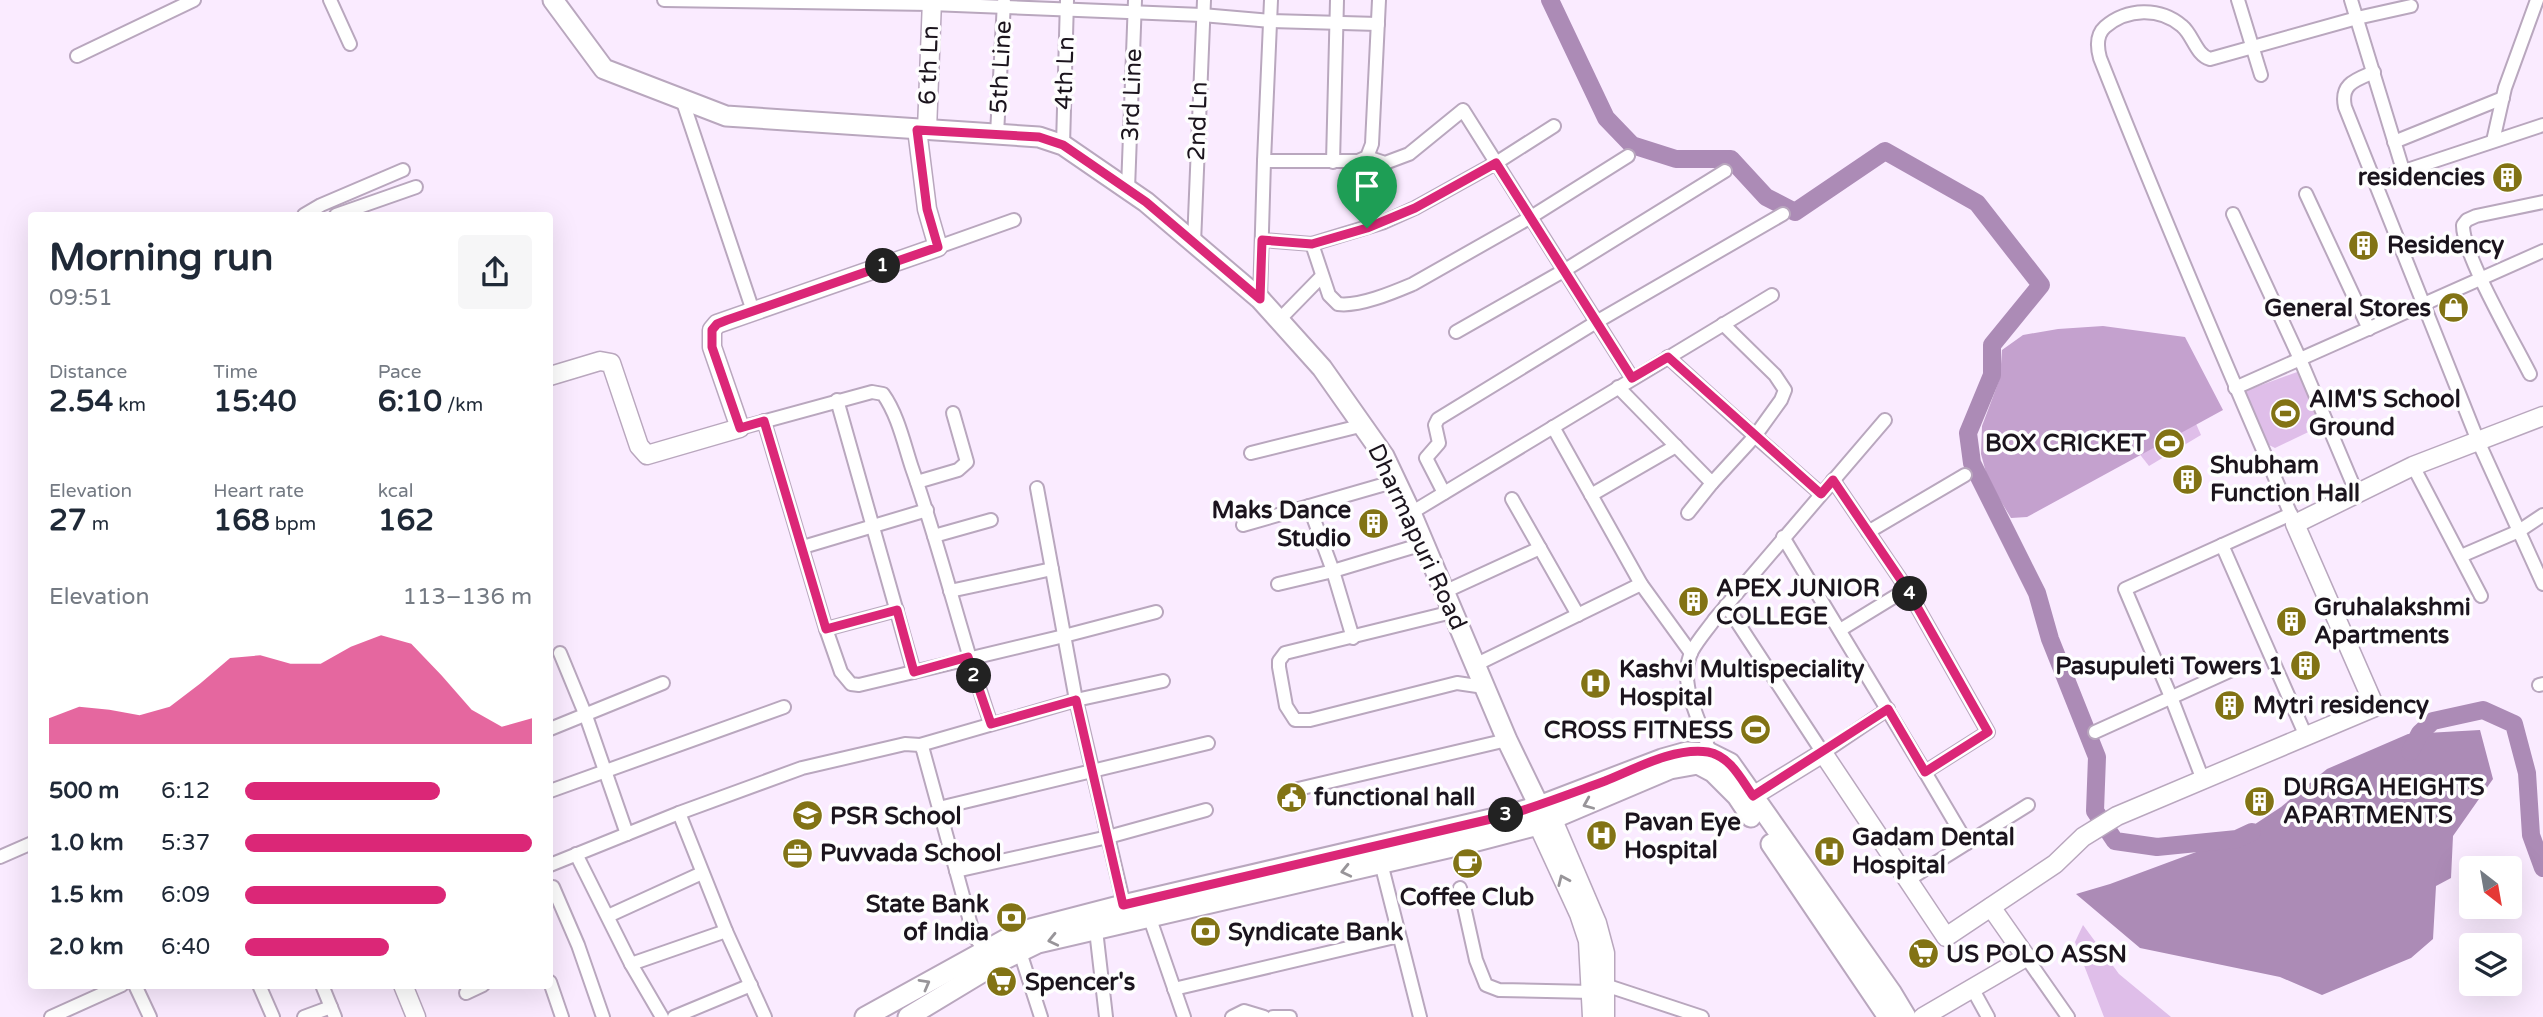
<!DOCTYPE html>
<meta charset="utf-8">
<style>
:root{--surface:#fff;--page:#f6f6f7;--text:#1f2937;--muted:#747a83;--accent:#db2777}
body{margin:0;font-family:"Varela Round",sans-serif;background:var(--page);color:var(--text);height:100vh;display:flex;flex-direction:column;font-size:26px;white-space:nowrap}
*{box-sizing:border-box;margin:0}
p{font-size:23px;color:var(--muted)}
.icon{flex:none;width:38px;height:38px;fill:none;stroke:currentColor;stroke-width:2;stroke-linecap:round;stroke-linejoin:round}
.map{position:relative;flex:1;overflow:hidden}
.side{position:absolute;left:28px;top:212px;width:525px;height:777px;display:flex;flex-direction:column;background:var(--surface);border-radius:7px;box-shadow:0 7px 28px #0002}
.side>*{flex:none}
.needle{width:46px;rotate:149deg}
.buttons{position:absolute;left:2459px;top:856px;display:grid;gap:14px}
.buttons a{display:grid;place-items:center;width:63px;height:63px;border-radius:7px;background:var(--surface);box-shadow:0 7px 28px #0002;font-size:35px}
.pin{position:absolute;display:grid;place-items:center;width:60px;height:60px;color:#fff;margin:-72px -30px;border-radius:50% 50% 50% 0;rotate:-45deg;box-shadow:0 0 7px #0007}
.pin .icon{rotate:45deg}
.km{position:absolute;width:35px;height:35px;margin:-18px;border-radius:50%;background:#222;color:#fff;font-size:19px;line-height:35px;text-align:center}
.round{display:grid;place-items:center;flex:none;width:74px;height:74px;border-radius:7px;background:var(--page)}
.headline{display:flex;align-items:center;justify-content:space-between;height:119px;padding:0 21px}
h1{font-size:38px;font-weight:700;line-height:52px}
.stats{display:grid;grid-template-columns:repeat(3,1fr);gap:10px;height:119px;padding:7px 21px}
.stats div{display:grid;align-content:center}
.stats b{font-size:30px;font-weight:700}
.stats small{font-size:19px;font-weight:400}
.stats p{font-size:19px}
.chart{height:196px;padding:14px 21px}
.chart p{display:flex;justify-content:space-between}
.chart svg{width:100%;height:126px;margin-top:7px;fill:var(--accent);opacity:.7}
ul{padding:0 21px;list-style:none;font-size:23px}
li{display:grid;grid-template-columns:112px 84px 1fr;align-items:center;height:52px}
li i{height:18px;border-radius:9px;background:var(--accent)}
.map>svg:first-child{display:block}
.green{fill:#dfbee9}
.forest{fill:#c4a1ce}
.water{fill:#ac8bb6}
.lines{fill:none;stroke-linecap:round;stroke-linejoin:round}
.river{stroke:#ac8bb6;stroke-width:18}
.street-casing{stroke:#b9a7be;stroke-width:16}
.secondary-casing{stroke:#b9a7be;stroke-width:21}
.primary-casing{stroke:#b9a7be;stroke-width:23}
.street{stroke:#fff;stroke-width:12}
.secondary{stroke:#fff;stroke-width:18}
.primary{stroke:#fff;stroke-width:19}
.oneway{stroke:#989599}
.route-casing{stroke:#fff;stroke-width:14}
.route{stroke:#db2777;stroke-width:9}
.labels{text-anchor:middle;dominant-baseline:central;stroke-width:7;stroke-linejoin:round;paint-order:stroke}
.street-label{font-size:24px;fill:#1b141d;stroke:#fefefe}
.poi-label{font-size:24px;font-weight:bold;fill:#1b141d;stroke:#fefefe;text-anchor:start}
</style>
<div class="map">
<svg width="2543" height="1017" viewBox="0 0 2543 1017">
<rect width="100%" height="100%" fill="#faebff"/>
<g class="green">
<path d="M2300,371L2321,426L2275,448L2269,445L2245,391Z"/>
<path d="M2193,417L2201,435L2149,466L2138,452Z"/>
<path d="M2083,925L2119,974L2171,1017H2104L2075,942Z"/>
</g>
<path class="forest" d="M2103,326L2185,337L2223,410L2027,517L2011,518L1988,480L1981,454L1982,426L2000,378L2002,350L2023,335L2058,329Z"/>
<path class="water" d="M2480,730L2493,779L2453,836L2451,878L2436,886L2433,939L2411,958L2322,995L2280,977L2140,948L2076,894L2110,884L2234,838L2281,807L2327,769L2408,734Z"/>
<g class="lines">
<g class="river">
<path d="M1550,0L1606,118L1632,145L1676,159H1731L1766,197L1795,212L1885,151L1977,203L2041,285L1992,345V375L1968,433L1972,463L2037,593L2050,639L2097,757L2095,811L2115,841L2157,847L2237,839L2252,832"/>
<path d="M2410,752L2420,733L2433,721L2483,710L2514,724L2527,773L2531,835L2543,868"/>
</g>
<defs>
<g id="street">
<path d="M330,0L350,44"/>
<path d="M664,0L931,4L1202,15L1271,21L1378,24"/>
<path d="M2238,0L2261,75"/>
<path d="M2351,0L2403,170"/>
<path d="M77,56L194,0"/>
<path d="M2374,72C2355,80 2340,84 2345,107L2478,441L2543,584"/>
<path d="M682,99L753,311"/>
<path d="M997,134L1004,2"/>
<path d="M2493,141L2505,88L2537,0"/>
<path d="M2394,142L2503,98"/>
<path d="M1063,145L1067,0"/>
<path d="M1367,157L1385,163L1409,154L1463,110L1632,378"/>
<path d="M1264,161H1358L1367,157L1372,144L1379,0"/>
<path d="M1333,162L1337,0"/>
<path d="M2374,181L2543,125"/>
<path d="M1128,189L1135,0"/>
<path d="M2306,194L2369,329"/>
<path d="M2233,214L2300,359L2357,494"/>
<path d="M304,215L321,205L403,170"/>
<path d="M336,215L416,187"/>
<path d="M1262,240L1312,244L1384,222L1415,208L1496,163L1554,126"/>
<path d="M1194,243L1204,0"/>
<path d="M1312,244L1329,295L1338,304C1359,307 1394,292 1413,284L1531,217L1628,156"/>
<path d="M938,247L1014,220"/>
<path d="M1260,299L1264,161L1271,0"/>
<path d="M1279,320L1322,276"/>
<path d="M1723,324L1775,375L1785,390L1781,400L1755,436L1821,494"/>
<path d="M1456,332L1565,270L1725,171"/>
<path d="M2530,374C2515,344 2462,253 2463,225L2467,220L2476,216L2543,202"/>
<path d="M1618,387L1712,483L1755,436L1668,357"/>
<path d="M2235,388L2543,251"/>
<path d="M837,400L914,672"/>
<path d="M764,421L826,629L841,672L851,684L859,685L1064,636L1156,612"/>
<path d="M1553,427L1641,584L1691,653"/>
<path d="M740,428L872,392L883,394C898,415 904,444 912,468C942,553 962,640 991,724"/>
<path d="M1251,453L1364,425"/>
<path d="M2413,466L2481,596"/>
<path d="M917,482L958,470L967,462L953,413"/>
<path d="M1037,488L1076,700L1125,909"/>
<path d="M1444,493L1426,458L1439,443L1435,425L1438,419L1598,321L1783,214"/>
<path d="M1591,495L1676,446"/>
<path d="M1512,499L1578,615"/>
<path d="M1309,506L1333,571L1353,638"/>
<path d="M1411,513L1772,295"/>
<path d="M1688,513L1712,483"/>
<path d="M2295,524C2228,370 2162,215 2100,58C2097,47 2096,35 2105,27C2127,8 2160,7 2182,26C2193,35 2196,55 2210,59L2357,18L2411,6"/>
<path d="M1243,525L1396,481"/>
<path d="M1868,532L1965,475"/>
<path d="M934,536L991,520"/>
<path d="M1783,537L1925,772L1988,732L1907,589L1833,480"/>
<path d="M2222,545L2305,734"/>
<path d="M803,547L927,510"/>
<path d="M2461,556L2519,531L2543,515"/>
<path d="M1278,584L1333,571L1423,544"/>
<path d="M950,591L1052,569"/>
<path d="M1444,592L1540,548"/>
<path d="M1726,605L1823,753L1888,709"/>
<path d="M1452,612L1285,653L1279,661V667L1286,706L1295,720H1310L1457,683L1484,687"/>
<path d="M826,629L897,610"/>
<path d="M1840,630L1907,589"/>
<path d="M560,653L586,716L627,834"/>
<path d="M1475,665L1641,584"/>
<path d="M2539,685L2543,684"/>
<path d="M550,729L663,683"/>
<path d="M2095,732L2234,669"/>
<path d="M920,745L1076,700L1163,681"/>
<path d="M1711,758C1705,726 1675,685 1692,651C1698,640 1707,630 1714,620L1885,420"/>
<path d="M1925,772L1967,843"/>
<path d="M2203,780L2171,697L2125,589L2291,514"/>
<path d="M1298,789L1507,740"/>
<path d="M550,791L784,707"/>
<path d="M939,808L1208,743"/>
<path d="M679,813L726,931L765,1017"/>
<path d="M576,854L631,964L662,1017"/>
<path d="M0,857L32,843"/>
<path d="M1381,863L1420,1017"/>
<path d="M550,865L679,813L802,768L905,744L920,745L923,750L974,936L985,950"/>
<path d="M956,871L1108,837L1206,810"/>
<path d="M1908,880L2028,805"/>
<path d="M553,887L578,945L603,1017"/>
<path d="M1460,888L1476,960L1486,985L1499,990L1592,992"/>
<path d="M608,916L702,873"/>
<path d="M1149,916L1184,1017"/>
<path d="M1096,930L1106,1017"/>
<path d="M1020,952L1041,1017"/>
<path d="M2026,957L2068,1017"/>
<path d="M631,964L726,931"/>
<path d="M550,982L562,1017"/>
<path d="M135,985L150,1017"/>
<path d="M259,985L273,1017"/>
<path d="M322,985L335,1017"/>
<path d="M1605,985L1702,1017"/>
<path d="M1972,988L1988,1017"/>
<path d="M1174,989L1399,936"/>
<path d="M466,993L483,985"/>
<path d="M51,1017L122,985"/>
<path d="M304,1017L331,1007"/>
<path d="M674,1017L751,985"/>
<path d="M1232,1017L1244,1011L1264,1017"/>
<path d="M1273,1017H1290"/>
</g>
<g id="secondary">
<path d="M927,130L932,0"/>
<path d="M550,376L600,361L611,363L639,446L647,455L740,428L712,347V330L717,324L938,247L927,209L917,129"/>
<path d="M1753,796L1823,753L1946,937L2055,864L2083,837L2117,816L2375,707L2295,524L2413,466L2543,416"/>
<path d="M1547,806L1597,923L1605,953V1017"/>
<path d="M1538,825L1579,914L1588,941L1592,1017"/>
<path d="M403,985L416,1017"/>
<path d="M1923,1017L2026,957L1991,907"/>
</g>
<g id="primary">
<path d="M553,0L604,69L726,116L1039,137L1063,145L1146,202L1260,299L1322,368L1384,456L1411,513L1507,740L1539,806"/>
<path d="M1771,844L1888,1017"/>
<path d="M865,1017L1019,932L1123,905L1508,815L1539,806L1662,759L1687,752L1710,753L1730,763L1891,992L1906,1017"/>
<path d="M908,1017L999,962L1038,943L1465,844L1538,825L1670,769L1698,764L1713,772L1737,796L1751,817"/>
</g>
</defs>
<use href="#street" class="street-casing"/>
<use href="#secondary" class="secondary-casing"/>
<use href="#primary" class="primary-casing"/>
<use href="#street" class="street"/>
<use href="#secondary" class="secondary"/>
<use href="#primary" class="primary"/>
</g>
<defs><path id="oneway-chevron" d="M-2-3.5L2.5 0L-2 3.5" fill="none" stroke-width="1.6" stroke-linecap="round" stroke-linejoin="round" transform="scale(1.75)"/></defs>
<g class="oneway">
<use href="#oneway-chevron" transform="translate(1588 804) rotate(157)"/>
<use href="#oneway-chevron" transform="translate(1346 871) rotate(167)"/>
<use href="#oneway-chevron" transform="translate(1563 880) rotate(-114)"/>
<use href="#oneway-chevron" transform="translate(1053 940) rotate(167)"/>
<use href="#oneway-chevron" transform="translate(925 984) rotate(-29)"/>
</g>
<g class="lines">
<defs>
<path id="route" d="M917,130L1039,137L1063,145L1146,202L1260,299L1262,240L1312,244L1367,228L1415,208L1496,163L1632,378L1668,357L1821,494L1833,480L1907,589L1988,732L1925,772L1888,709L1753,796C1741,779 1730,756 1708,752C1674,747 1635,769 1605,781C1572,793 1541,805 1508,815L1123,905L1076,700L991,724L968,657L914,672L897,610L826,629L764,421L740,428L712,347V330L717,324L727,320L938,247L927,209Z"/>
</defs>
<use href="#route" class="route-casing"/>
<use href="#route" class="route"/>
</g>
<defs>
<symbol id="building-disc" viewBox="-11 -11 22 22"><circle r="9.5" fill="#827315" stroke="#fefefe"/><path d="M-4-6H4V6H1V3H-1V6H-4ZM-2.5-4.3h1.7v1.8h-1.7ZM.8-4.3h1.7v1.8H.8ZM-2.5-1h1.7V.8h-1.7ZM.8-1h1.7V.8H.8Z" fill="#fff"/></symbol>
<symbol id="shop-disc" viewBox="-11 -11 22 22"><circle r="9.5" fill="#827315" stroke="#fefefe"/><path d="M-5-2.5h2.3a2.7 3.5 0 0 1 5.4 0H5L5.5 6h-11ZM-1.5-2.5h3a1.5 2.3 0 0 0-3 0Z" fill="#fff"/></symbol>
<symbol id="stadium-disc" viewBox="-11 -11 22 22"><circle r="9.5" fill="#827315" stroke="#fefefe"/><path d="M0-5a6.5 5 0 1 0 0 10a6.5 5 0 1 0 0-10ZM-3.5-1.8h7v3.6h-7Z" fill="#fff"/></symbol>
<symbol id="hospital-disc" viewBox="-11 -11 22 22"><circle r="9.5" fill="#827315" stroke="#fefefe"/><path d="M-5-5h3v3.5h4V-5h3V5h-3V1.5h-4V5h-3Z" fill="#fff"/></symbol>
<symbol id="civic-disc" viewBox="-11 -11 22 22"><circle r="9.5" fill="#827315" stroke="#fefefe"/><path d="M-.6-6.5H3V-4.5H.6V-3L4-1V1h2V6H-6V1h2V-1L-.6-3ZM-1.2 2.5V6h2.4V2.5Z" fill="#fff"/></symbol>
<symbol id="school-disc" viewBox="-11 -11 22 22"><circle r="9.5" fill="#827315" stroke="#fefefe"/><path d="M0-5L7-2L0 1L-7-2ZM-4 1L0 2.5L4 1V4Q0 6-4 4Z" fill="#fff"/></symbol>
<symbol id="office-disc" viewBox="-11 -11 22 22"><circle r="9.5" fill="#827315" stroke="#fefefe"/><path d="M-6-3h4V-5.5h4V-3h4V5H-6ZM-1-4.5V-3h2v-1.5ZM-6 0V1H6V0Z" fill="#fff"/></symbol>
<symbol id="cafe-disc" viewBox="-11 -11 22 22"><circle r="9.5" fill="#827315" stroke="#fefefe"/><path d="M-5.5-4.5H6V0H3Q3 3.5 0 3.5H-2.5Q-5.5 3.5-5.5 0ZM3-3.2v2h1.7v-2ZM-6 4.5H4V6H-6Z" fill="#fff"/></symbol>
<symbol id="bank-disc" viewBox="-11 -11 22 22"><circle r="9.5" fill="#827315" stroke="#fefefe"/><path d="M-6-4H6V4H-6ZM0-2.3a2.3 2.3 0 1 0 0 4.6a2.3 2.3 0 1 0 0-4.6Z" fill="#fff"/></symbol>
<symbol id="supermarket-disc" viewBox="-11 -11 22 22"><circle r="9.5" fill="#827315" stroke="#fefefe"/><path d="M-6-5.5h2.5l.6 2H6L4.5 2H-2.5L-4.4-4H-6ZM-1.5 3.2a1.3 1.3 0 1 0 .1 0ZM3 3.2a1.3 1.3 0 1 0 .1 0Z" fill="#fff"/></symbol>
</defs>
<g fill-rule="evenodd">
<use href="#building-disc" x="2490" y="160" width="35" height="35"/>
<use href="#building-disc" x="2346" y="228" width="35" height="35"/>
<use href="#shop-disc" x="2436" y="290" width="35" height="35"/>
<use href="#stadium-disc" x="2268" y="396" width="35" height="35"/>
<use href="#stadium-disc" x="2152" y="426" width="35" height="35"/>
<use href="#building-disc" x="2170" y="462" width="35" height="35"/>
<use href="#building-disc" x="1356" y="506" width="35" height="35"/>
<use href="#building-disc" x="1676" y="584" width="35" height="35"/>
<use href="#building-disc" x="2274" y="604" width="35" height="35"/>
<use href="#building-disc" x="2288" y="648" width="35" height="35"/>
<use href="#hospital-disc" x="1578" y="666" width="35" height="35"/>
<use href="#building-disc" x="2212" y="688" width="35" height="35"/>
<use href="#stadium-disc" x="1738" y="712" width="35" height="35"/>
<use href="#civic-disc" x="1274" y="780" width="35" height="35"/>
<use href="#building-disc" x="2242" y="784" width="35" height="35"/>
<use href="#school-disc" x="790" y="798" width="35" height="35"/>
<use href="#hospital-disc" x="1584" y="818" width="35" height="35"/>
<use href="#hospital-disc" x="1812" y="834" width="35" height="35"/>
<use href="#office-disc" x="780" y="836" width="35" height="35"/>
<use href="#cafe-disc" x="1450" y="846" width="35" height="35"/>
<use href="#bank-disc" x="994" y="900" width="35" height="35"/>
<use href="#bank-disc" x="1188" y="914" width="35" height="35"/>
<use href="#supermarket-disc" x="1906" y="936" width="35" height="35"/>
<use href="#supermarket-disc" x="984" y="964" width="35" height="35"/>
</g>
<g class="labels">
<g class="street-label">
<text transform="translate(929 65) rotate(-88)">6 th Ln</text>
<text transform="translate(1001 67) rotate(-87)">5th Line</text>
<text transform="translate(1065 73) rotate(-88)">4th Ln</text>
<text transform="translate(1132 95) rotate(-88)">3rd Line</text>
<text transform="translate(1198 121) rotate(-88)">2nd Ln</text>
<text transform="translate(1417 537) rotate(65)">Dharmapuri Road</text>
</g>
<g class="poi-label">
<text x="2485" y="177" text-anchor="end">residencies</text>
<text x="2387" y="245">Residency</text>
<text x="2431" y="308" text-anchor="end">General Stores</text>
<text x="2309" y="399">AIM'S School<tspan x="2309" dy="28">Ground</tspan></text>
<text x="2146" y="443" text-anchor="end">BOX CRICKET</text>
<text x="2210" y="465">Shubham<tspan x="2210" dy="28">Function Hall</tspan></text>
<text x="1351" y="510" text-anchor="end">Maks Dance<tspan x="1351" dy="28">Studio</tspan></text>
<text x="1716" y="588">APEX JUNIOR<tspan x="1716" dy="28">COLLEGE</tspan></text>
<text x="2314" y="607">Gruhalakshmi<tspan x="2314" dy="28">Apartments</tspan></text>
<text x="2283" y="666" text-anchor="end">Pasupuleti Towers 1</text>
<text x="1619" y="669">Kashvi Multispeciality<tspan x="1619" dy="28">Hospital</tspan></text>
<text x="2253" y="705">Mytri residency</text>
<text x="1733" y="730" text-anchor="end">CROSS FITNESS</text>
<text x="2283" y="787">DURGA HEIGHTS<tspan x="2283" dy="28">APARTMENTS</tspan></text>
<text x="1314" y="797">functional hall</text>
<text x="830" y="816">PSR School</text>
<text x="1624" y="822">Pavan Eye<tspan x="1624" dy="28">Hospital</tspan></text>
<text x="1852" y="837">Gadam Dental<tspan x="1852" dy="28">Hospital</tspan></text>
<text x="820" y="853">Puvvada School</text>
<text x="1467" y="897" text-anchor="middle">Coffee Club</text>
<text x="989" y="904" text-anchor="end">State Bank<tspan x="989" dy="28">of India</tspan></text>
<text x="1228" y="932">Syndicate Bank</text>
<text x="1946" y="954">US POLO ASSN</text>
<text x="1025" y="982">Spencer's</text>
</g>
</g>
</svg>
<div class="buttons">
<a><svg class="needle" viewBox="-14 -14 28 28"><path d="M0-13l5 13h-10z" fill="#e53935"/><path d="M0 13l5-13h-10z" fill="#747a83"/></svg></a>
<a><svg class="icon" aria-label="layers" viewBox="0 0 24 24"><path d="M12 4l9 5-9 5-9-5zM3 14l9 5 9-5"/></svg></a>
</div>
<div class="pin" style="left:1367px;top:228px;background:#1e9e55"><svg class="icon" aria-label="arrive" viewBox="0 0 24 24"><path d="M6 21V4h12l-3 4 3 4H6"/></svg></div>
<b class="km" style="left:883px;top:266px">1</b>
<b class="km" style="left:974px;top:676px">2</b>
<b class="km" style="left:1506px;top:815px">3</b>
<b class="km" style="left:1910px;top:594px">4</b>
<section class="side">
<div class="headline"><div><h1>Morning run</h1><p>09:51</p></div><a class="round"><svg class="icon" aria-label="share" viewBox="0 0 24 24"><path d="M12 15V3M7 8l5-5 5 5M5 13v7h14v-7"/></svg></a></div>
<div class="stats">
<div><p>Distance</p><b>2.54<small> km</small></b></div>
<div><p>Time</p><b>15:40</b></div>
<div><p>Pace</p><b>6:10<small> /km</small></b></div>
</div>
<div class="stats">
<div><p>Elevation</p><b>27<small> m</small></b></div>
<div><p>Heart rate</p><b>168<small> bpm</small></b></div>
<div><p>kcal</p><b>162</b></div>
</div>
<div class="chart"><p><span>Elevation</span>113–136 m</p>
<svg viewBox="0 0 160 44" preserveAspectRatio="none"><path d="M0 44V35L10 31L20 32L30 34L40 31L50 23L60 14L70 13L80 16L90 16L100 10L110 6L120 9L130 20L140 32L150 38L160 35V44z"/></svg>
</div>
<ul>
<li><b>500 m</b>6:12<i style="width:68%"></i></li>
<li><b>1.0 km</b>5:37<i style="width:100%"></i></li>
<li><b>1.5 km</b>6:09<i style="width:70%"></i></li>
<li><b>2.0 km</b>6:40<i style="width:50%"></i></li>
</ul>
</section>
</div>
